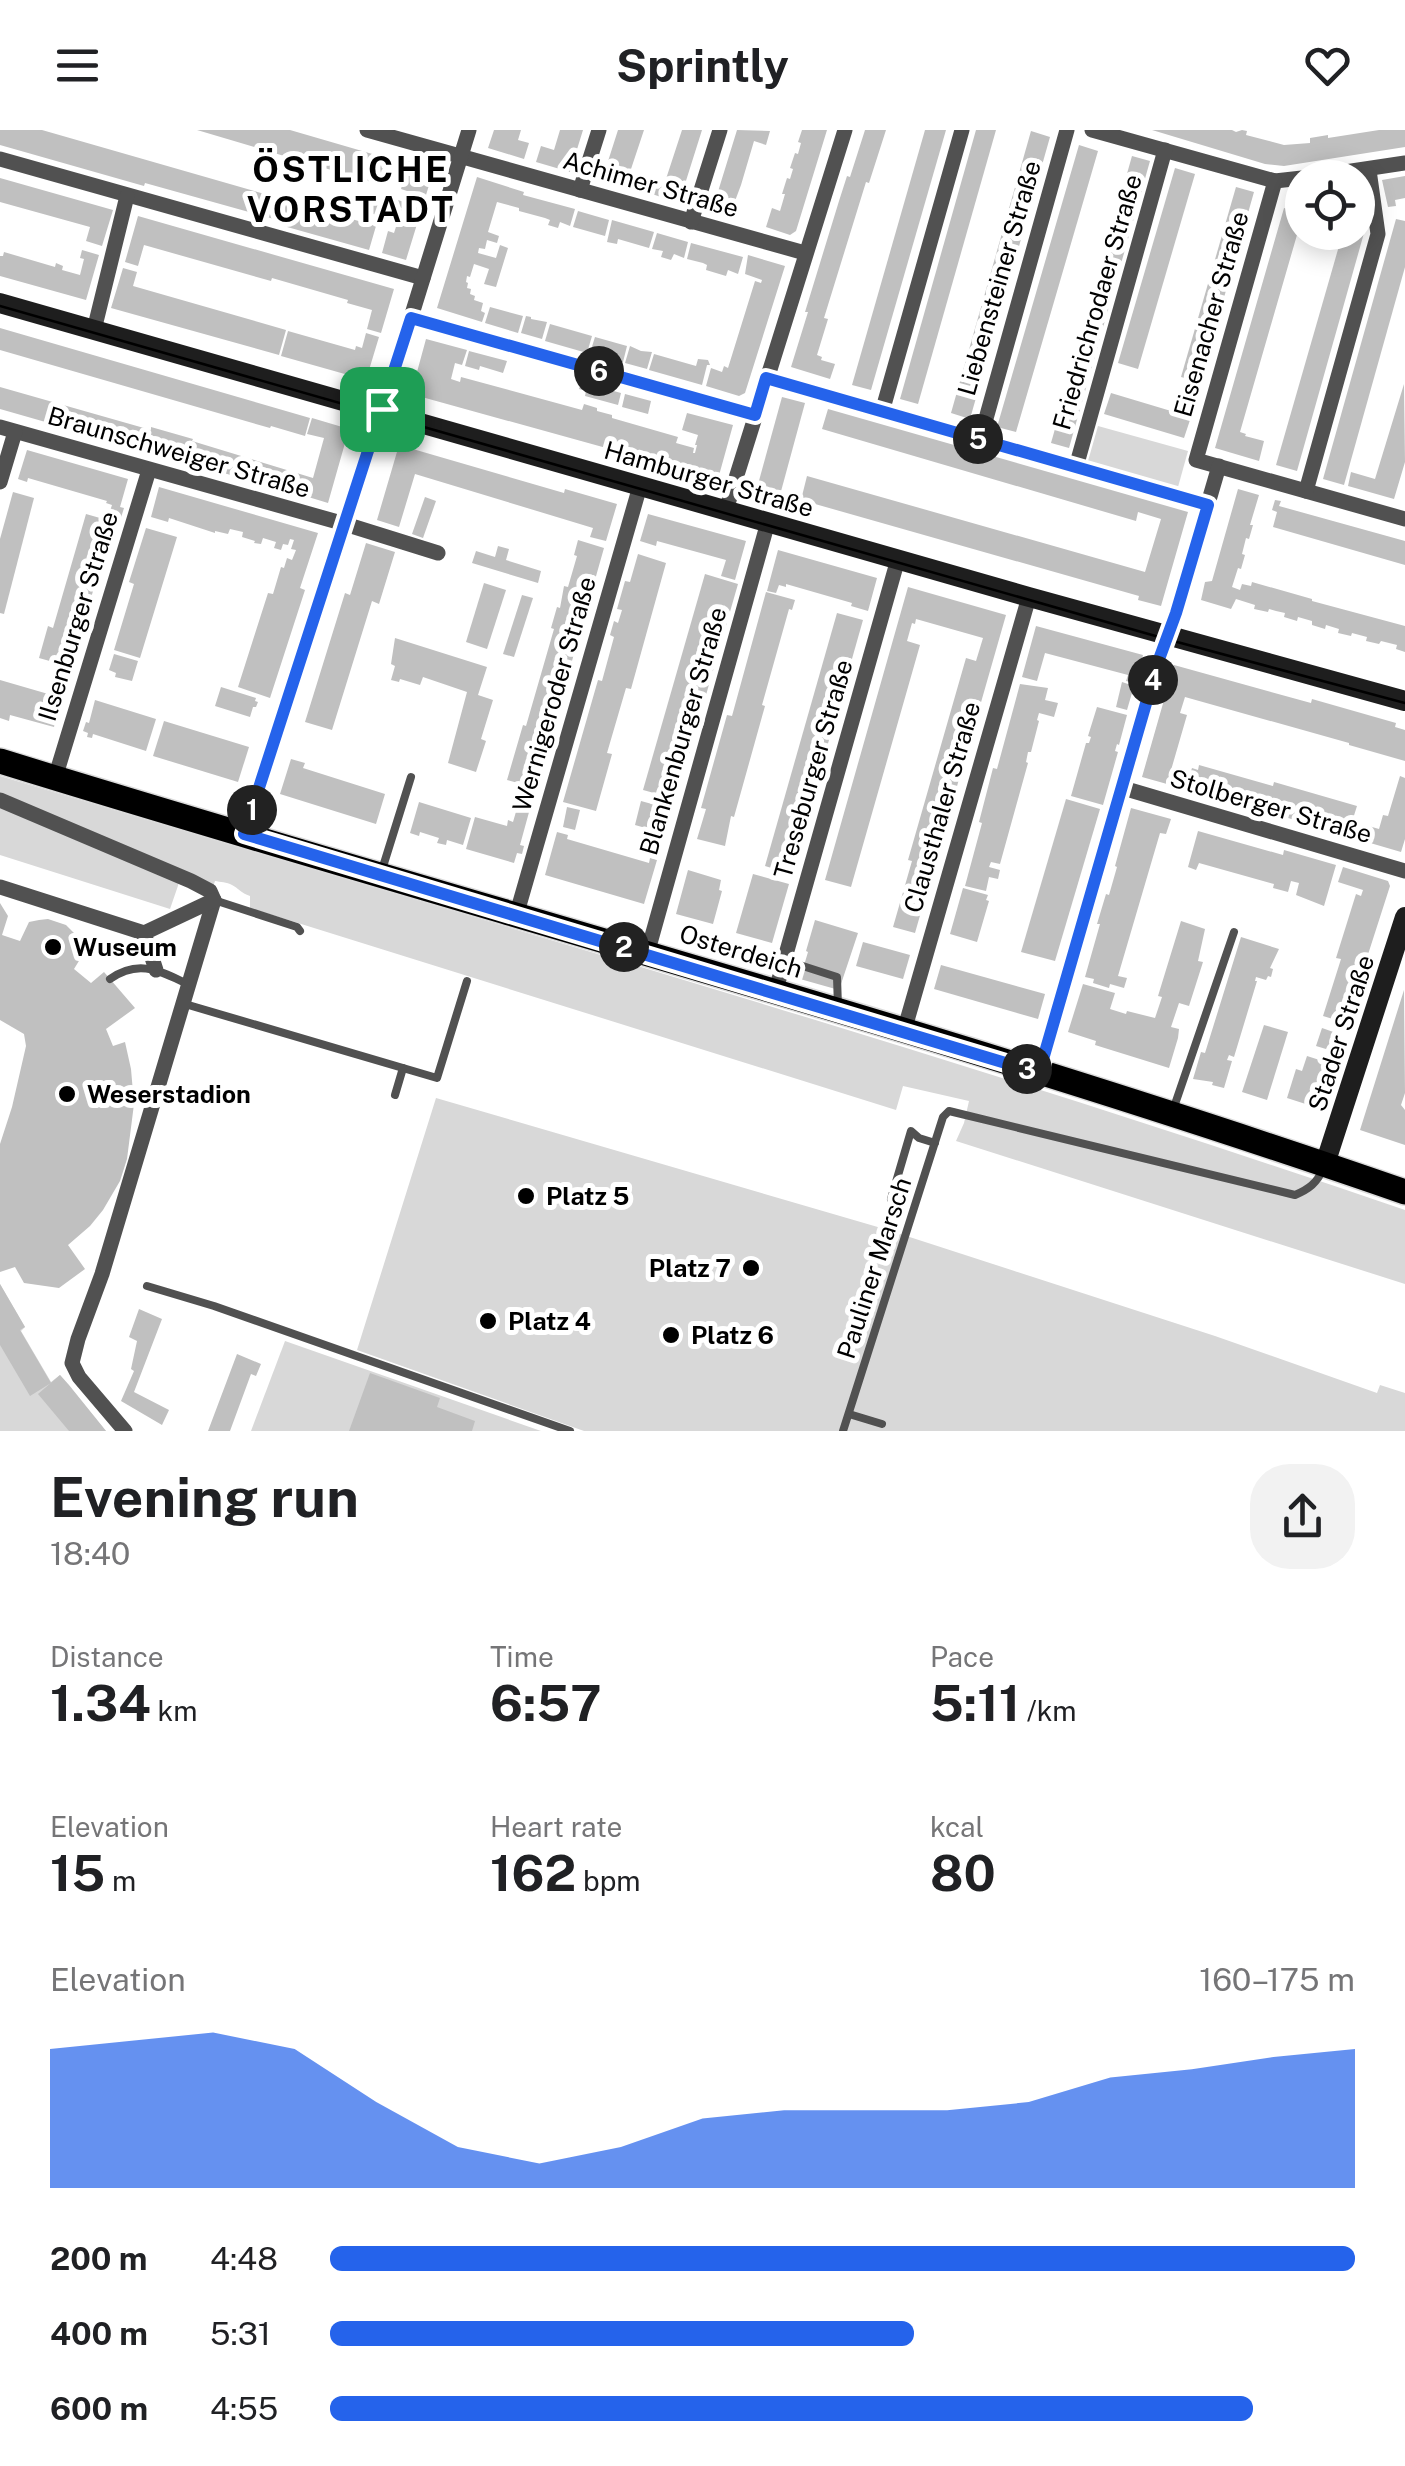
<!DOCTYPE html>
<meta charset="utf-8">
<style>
:root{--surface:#fff;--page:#f2f2f2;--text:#202124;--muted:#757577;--accent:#2563eb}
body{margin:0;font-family:"Public Sans",sans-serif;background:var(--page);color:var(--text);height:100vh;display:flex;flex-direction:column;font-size:38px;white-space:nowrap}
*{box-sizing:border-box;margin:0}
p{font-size:32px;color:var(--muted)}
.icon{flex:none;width:55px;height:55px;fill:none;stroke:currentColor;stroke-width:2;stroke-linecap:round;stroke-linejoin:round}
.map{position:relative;height:1301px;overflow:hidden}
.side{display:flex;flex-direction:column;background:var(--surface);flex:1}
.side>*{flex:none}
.buttons{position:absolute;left:1285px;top:30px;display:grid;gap:20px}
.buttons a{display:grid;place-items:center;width:90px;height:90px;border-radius:50%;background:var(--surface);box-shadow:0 5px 25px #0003;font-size:50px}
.pin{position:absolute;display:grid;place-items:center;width:85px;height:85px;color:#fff;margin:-42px;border-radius:20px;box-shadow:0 5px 15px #0006}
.km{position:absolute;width:50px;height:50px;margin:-25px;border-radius:50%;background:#222;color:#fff;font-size:28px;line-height:50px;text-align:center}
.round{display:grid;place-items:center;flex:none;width:105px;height:105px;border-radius:40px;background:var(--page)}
.head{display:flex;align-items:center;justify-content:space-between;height:170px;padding:0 50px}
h1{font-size:55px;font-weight:700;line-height:75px}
.stats{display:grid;grid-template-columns:repeat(3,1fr);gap:15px;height:170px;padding:10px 50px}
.stats div{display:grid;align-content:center}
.stats b{font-size:50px;font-weight:700}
.stats small{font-size:28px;font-weight:400}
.stats p{font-size:28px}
.chart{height:280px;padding:20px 50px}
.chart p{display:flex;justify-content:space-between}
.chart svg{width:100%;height:180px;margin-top:10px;fill:var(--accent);opacity:.7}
ul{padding:0 50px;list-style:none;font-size:32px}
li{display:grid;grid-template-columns:160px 120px 1fr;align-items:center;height:75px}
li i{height:25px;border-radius:12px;background:var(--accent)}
header{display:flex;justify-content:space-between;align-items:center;height:130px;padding:0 50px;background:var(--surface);font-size:45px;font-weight:700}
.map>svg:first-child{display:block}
.green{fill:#d8d8d8}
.building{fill:#c0c0c0}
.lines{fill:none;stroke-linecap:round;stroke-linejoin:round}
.primary-casing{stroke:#dbdbdb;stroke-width:28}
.lane{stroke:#515151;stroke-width:8}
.street{stroke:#515151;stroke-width:15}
.secondary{stroke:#1e1e1e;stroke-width:20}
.primary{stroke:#000;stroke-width:25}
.tram{stroke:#000;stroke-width:2.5}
.route-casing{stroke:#fff;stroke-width:20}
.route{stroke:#2563eb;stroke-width:12}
.poi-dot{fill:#000;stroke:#fff;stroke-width:4}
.labels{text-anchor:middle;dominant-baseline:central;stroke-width:10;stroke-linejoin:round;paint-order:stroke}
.street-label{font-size:25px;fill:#000;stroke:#fff}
.poi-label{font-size:25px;font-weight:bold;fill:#000;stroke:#fff;text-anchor:start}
.district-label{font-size:35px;font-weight:bold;letter-spacing:2.5px;fill:#000;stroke:#fff}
</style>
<header><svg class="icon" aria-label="menu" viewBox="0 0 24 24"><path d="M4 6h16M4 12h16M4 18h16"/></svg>Sprintly<svg class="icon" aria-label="heart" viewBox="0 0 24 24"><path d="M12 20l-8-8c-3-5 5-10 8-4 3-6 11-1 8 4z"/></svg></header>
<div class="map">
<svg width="1405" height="1301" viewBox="0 0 1405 1301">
<rect width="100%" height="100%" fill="#fff"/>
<g class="green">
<path d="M1098,296L1188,321L1178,357L1088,331Z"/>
<path d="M0,646C470,787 941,921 1405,1080V1154L956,1011L964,993L969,971L903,956L896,980L250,778V766C241,763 238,758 232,755C227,752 220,752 215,751L211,763L181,747L170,779L0,725Z"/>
<path d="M436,968L888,1100L1215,1206L1377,1263L1380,1255L1405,1263V1301H584L357,1220Z"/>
<path d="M0,1154L25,1197L21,1201L51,1252L60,1245L106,1301H0Z"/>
<path d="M285,1211L541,1301H251Z"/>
</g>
<g class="building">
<path d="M0,0H42L376,96L369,120L280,95L281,91L145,53L144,56L0,15Z"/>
<path d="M197,0H290L393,30L394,27L434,39L406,130L382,123L388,101L394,103L402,78L396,76L398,70L404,72L407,61L401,59L403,52L398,49L388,46L385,56Z"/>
<path d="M494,0H521L518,10L529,13L524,29L488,18Z"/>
<path d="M560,0H583L570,42L536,32L541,16L554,20Z"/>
<path d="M618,0H644L630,42L647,48L642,63L602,50Z"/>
<path d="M682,0H702L679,73L649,63L653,51L661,53V51L665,52Z"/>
<path d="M737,0L770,1L766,15L754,11L741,55L729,87L712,81Z"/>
<path d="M802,0H827L796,101L790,105L766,97L772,78L780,81L785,64H782L787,48L790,49L793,39L790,38L795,23L798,24L801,13L798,12Z"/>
<path d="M865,0H886L869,53L866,52L824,188L828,189L817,225L822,227L821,230L835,234L830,249L791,237L808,182H805L839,71L847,46L850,47Z"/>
<path d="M925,0H946L871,260L852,255Z"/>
<path d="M976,0H996L918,274L900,269Z"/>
<path d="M1152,0H1232L1236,2L1242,0L1247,1L1246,5L1284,15L1310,13V8L1328,5V8L1379,0H1405V17L1284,36L1265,34Z"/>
<path d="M1031,1L1050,7L970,289L951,283Z"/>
<path d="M1079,15L1098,21L1016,302L997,297Z"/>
<path d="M1132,26L1150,31L1069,318L1051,313Z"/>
<path d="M1175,38L1195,44L1138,239L1118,233Z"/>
<path d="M1405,46V68L1395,70L1396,76L1388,77L1382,50Z"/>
<path d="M477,47L524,62L523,65L575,79L570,96L560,92L558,98L548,95L550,90L545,88L519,81V78L497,72L488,102L499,106L497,113L487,110L485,119L479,118L478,123L496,128L500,115L508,118L496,157L484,154L489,139L474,134L470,147L467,146L466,152L468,153L467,158L471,159L470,164L475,166L474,170L483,173L481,181L485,183L482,192L437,178Z"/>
<path d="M0,48L113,80L102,116L86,111L90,97L0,72Z"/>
<path d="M1236,57L1254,62L1200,252L1181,247Z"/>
<path d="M369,68L395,75L391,89L366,82Z"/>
<path d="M1302,69V85L1299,98L1240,302L1246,304L1245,306L1264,311L1259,331L1215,318L1284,78L1291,80L1294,71Z"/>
<path d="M578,81L609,90L605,106L573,97Z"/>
<path d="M138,86L394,159L381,203L367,199L372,180L347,173L348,170L272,148L271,151L144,115L138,136L125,132Z"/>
<path d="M1396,89L1405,91V137L1344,355L1323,349Z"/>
<path d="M612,90L654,102L649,118L618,109L617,114L607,112Z"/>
<path d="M1343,102L1364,103L1297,341L1276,335Z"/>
<path d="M657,103L688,112L684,128L674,124L671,130L661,127L663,121L652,119Z"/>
<path d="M691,113L743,127L738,144L728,140L726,146L706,140L707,135L703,133L687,129Z"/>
<path d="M82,120L99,125L86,170L0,146V126H3L4,122L55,137L56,133L63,136L62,140L80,145L84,129L80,128Z"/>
<path d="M748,125L785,136L745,263L739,266L706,256L711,238L722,242L724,236L728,238L755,151L761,153L762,150L745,144Z"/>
<path d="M123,138L137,142L133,156L286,200L279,225L111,178Z"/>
<path d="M490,177L523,186L518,203L485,193Z"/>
<path d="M526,186L531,187V189L547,192L542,209L521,203Z"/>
<path d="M550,194L592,206L587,223L545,211Z"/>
<path d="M0,198L310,288L305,306L271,296L270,298L0,220Z"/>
<path d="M288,201L355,220L356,216L362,218L366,203L379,207L366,250L281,226Z"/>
<path d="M595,207L627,216L623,232L590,223Z"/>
<path d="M426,209L467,220L462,235L455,233L451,249L460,252L461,247L582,280L584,274L597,278V281L612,285V288L678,307L676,313L694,318L693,323H695L697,315H695L698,305L682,300L687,283L733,295L718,349L411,264Z"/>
<path d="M630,216L641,221L652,222L647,239L625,233Z"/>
<path d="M469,221L507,231L503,243L480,236L479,240L465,236Z"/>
<path d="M654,224L696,236L698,229L708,230L710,235H707L702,255L649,240Z"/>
<path d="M583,247L590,249L588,254L621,263L618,275L585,266L586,261L579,259Z"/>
<path d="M1185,252L1196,255L1188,281L1177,277Z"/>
<path d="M1404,254L1405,332L1394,369L1348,356L1351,342L1375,349Z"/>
<path d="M0,257L151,300V297L193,309L192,311L313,348L324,308L307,304L312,288L349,299L328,373L305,366L308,355L304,354L301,365L0,279Z"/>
<path d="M1111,263L1191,287L1184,308L1104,284Z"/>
<path d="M625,264L651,271L648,284L622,277Z"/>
<path d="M782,267L805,273L780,365L757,358Z"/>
<path d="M828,279L1188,382L1161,476L1138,470L1139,466L801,370L807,346L1145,442L1161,389L1138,382L1136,391L822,299Z"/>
<path d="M399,315L564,363L565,359L617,374L606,411L590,407L593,398L415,344L399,397L377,390Z"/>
<path d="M27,320L128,349L120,377L124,378L119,394L113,392L71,537L39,528L48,496L53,498L86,384L107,390L112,375L106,373L107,371L28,348L27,352L18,349Z"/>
<path d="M159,357L318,403L300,458L305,460L270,568L238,557L268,463L273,464L281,437L284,438L287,428L292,430L296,420L291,419L294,410L290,409L288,415L283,414L281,420L274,418L276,412L263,408L261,414L254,413L255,411L242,407L243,402L230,399L228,404L215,401V403L169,388L168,392L151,387Z"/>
<path d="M1238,359L1259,365L1250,395H1253L1249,409L1246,408L1242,424L1245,425L1241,439L1238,438L1232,457L1240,460L1242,454L1251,456L1252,452L1312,469V471L1405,496V522L1396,519L1397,515L1381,511L1379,514L1366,511L1367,507L1352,503L1351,506L1338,503L1339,499L1326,495L1325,499L1312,495V491L1298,487L1297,491L1284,487L1285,483L1276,481L1269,479L1268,482L1254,479L1255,475L1236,469L1231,479L1201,470L1205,452L1212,451Z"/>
<path d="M13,362L34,368L4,484L0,483V409Z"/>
<path d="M425,367L436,371L423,408L412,404Z"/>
<path d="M1275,370L1281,371L1279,376L1405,411V435L1273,397L1277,382L1272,380Z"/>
<path d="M648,384L746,411L735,450L721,446L726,430L657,411L656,416L640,411Z"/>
<path d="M146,398L177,407L140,528L114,520L134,454L129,452Z"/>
<path d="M578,410L604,418L536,658L507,650L523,595L526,596L554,499L551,498L557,477L560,478L564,456L568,457L577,426L574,425Z"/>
<path d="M366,413L395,422L379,474L372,471L332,600L305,592L345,463L350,465Z"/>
<path d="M498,416L509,419L506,430L541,441L538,453L472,433L476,421L495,427Z"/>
<path d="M778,420L877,448L868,481L851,476L852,473L786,454V457L779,455L776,463L767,461Z"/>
<path d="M638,424L666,433L631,559L626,558L607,623L612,624L596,681L563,672L598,550L602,551L614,507L610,505L614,491L618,493L622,480L617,479L625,451L630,452Z"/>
<path d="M705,444L738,454L676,669L643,660Z"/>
<path d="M484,453L506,460L487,519L466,512Z"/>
<path d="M908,457L1006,485L915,803L893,797L912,731L908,730L966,528L976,531L983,508L916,489L915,494L912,493L907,511L920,515L851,757L825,750Z"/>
<path d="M766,462L795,470L792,480L789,479L762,575L765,576L734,687L731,686L725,716L697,709L706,679L701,678L727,585L732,586Z"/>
<path d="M522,465L533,468L514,527L503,524Z"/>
<path d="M837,483L863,490L791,744L765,736Z"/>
<path d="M1036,496L1143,525L1137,547L1134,553L1126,551L1128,545L1045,523L1037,551L1022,547Z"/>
<path d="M395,508L487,537L478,565L493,570L481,609L486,611L476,642L448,633L467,562L423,547L420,555L400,549L399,552L391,550L395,536L391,534Z"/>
<path d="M114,524L138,531L132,551L115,547L116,543L109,540Z"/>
<path d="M1174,535L1311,573L1312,569L1396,593L1395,597L1405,600V631L1349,615V613L1185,567L1180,583L1187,585L1167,654L1142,647Z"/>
<path d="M0,550L62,568L54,597L10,585L9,591L0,588Z"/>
<path d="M1122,552L1134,556L1127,580L1116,577Z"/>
<path d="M1020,554L1048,558L1045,570L1058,573L1054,587L1039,583L1037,590L1039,591L1031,622H1028L1026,632L1028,633L1000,734L991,732L989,737L1000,740L998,749L989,747L986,761L965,756L982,693L979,692L993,638L997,639Z"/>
<path d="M221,557L256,568L255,571L258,572L256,577H253L250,587L215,576Z"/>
<path d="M95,570L156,589L146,621L93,604L92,608L87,607L88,603L83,601L86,592L89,593Z"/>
<path d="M1097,577L1127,585L1119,615L1117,614L1115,621L1118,622L1103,675L1071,666L1086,613H1089L1091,607L1088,606Z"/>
<path d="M164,591L249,617L238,652L153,626Z"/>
<path d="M291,629L305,633L303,638L385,664L376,694L280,664Z"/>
<path d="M1199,635L1273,656L1274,652L1357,676L1351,695L1363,699L1365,695L1379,699L1383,685L1388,686L1400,646L1405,648V709L1401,722L1360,710V712L1347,709L1318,700L1319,697L1202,663L1201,665L1185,660L1192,638L1198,640Z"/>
<path d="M522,661L534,664L520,715L524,716L522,724L517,723L514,733L466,719L475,687L507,696L508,690L513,692Z"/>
<path d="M1066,669L1100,679L1055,831L1021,822Z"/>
<path d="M641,671L670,679L663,703L635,695Z"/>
<path d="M419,672L471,688L463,715L447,710L446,715L437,713L439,708L420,702L419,706L410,703Z"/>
<path d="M567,677L580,680L575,700L563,697Z"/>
<path d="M1131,678L1171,689L1166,704L1160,703L1118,846L1127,848L1124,858L1110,854L1109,858L1093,853L1094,849L1085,847L1100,794H1097L1106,764L1109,765L1117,737L1115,736Z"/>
<path d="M1198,701L1283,725L1284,720L1336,735L1324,776L1296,765L1299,753L1291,751L1288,762L1273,758L1274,754L1199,733L1196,740L1188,737Z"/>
<path d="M557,702L568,705L567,709L649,733L650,728L657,730L644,774L545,745Z"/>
<path d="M649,703L663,707L657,724L643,720Z"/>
<path d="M1343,737L1388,751L1390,756L1346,893L1323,886L1341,829L1336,828L1356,764L1361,766L1363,760L1338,752Z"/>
<path d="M688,740L721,750L719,760L722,761L713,794L676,784Z"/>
<path d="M753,744L789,754L772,813L736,803Z"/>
<path d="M963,758L988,765L986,770L989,771L977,812L950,804Z"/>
<path d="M0,773L8,786L2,805L20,811L29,792L39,790L48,789L66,795L81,810L85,821L74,839L91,853L104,842L135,878L106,899L113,916L125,912L131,939L134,974L127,1029L120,1051L103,1080L90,1096L68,1115L85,1139L59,1158L24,1153L15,1137L0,1142V1014L12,977L26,916L24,904L0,890Z"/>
<path d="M815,790L858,803L839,860L800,849L808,822L806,821Z"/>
<path d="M1181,791L1205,799L1198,831L1203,832L1189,876L1179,873L1171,897L1179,899L1178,908L1169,938L1095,915L1096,911L1068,902L1083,854L1115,863L1110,879L1126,884L1127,881L1155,888L1162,867L1158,866Z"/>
<path d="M1241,807L1279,819L1270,838L1273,839L1271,847L1268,846L1266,850L1256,847L1255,851H1257L1234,927L1229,925L1227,930L1232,931L1224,958L1212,955L1213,952L1193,949L1201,922L1205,923Z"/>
<path d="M863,812L910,825L903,849L856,836Z"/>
<path d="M941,835L1045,864L1038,889L934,859Z"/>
<path d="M1404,860L1405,963L1401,975L1405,980V1015L1360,1000Z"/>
<path d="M1264,895L1288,902L1267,970L1242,962Z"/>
<path d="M1322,898L1342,905L1336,922L1316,916Z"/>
<path d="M1307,926L1332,934L1318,978L1287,968L1296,939L1302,941Z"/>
<path d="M0,1154L25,1197L20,1200L51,1253L30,1266L0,1215Z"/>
<path d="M139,1179L162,1189L134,1262L169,1280L162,1295L121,1271L134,1241L131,1239L137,1211L129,1207Z"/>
<path d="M237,1224L261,1234L256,1246L251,1244L230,1301H208Z"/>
<path d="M370,1243L440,1268L437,1277L475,1291L472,1301H349Z"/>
<path d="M60,1245L69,1255L106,1301H69L38,1264Z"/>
</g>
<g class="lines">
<defs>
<path id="primary" d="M0,631C468,776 942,901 1405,1062"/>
</defs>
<use href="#primary" class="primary-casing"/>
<g class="lane">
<path d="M381,743L411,647"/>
<path d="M214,770L297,797L300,801"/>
<path d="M784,830L837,847L838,877"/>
<path d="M110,849C140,828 161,842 190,855"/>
<path d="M185,874L437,948L467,851"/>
<path d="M395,965L403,938"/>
<path d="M1173,980L1234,802"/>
<path d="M891,1069L911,1001L919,1008L935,1013"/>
<path d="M147,1156L214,1176L570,1301"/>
<path d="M849,1284L882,1294"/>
<path d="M843,1301L943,987L949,981L1295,1065C1309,1059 1317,1053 1323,1039"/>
</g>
<g class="street">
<path d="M367,0L805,123"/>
<path d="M1092,0L1275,51L1302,48"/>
<path d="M0,29L423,148"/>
<path d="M1305,48L1405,33"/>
<path d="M1275,51L1196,330L1405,389"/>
<path d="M580,60L599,0"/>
<path d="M691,92L720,0"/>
<path d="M411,188L755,285"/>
<path d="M94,200L127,66"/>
<path d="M767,249L1208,375"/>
<path d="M882,282L962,0"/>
<path d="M0,297L345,394L438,423"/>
<path d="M980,310L1067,0"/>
<path d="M1076,337L1165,20"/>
<path d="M0,352L15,302"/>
<path d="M1306,361L1378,104L1369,40"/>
<path d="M726,380L845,0"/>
<path d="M55,648L149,340"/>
<path d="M1123,658L1405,741"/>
<path d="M0,670L191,751L210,761L214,770L102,1144L78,1209L72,1233L79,1247L125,1301"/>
<path d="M244,703L382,281L469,0"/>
<path d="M0,757L144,803L214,770"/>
<path d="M516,786L640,356"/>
<path d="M144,803L156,840"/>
<path d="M647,824L768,392"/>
<path d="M775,863L898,429"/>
<path d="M904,901L1029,467"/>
<path d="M1039,943L1158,532L1176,483L1219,336"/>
</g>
<g class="secondary">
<path d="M0,173L1029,467L1405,571"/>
<path d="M1325,1034L1405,787"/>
</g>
<use href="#primary" class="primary"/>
<path class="tram" d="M0,176L1166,509L1405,573"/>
</g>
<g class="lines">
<defs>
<path id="route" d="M411,188L755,285L766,248L1208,375L1176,483L1158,532L1039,943L244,704Z"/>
</defs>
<use href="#route" class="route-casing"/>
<use href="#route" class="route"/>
</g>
<g class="poi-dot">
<circle cx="53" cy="817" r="10"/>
<circle cx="67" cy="964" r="10"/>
<circle cx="526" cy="1066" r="10"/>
<circle cx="751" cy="1138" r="10"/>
<circle cx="488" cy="1191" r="10"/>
<circle cx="671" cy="1205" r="10"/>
</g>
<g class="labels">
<g class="street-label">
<text transform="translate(651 54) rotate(16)">Achimer Straße</text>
<text transform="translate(999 148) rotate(-74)">Liebensteiner Straße</text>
<text transform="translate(1097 172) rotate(-74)">Friedrichrodaer Straße</text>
<text transform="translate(1211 184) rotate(-74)">Eisenacher Straße</text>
<text transform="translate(179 322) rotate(16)">Braunschweiger Straße</text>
<text transform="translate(709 349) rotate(16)">Hamburger Straße</text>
<text transform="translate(78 486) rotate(-73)">Ilsenburger Straße</text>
<text transform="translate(554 564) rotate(-74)">Wernigeroder Straße</text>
<text transform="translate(683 601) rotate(-74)">Blankenburger Straße</text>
<text transform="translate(813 639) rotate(-74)">Treseburger Straße</text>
<text transform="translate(1271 676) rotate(16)">Stolberger Straße</text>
<text transform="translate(942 677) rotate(-74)">Clausthaler Straße</text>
<text transform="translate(741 821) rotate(17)">Osterdeich</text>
<text transform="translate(1341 903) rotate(-72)">Stader Straße</text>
<text transform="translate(874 1138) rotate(-72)">Pauliner Marsch</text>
</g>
<g class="poi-label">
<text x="73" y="817">Wuseum</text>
<text x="87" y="964">Weserstadion</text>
<text x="546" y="1066">Platz 5</text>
<text x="731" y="1138" text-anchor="end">Platz 7</text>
<text x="508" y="1191">Platz 4</text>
<text x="691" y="1205">Platz 6</text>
</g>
<g class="district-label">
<text x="351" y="39">ÖSTLICHE<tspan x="351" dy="40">VORSTADT</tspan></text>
</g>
</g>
</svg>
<div class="buttons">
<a><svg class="icon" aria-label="locate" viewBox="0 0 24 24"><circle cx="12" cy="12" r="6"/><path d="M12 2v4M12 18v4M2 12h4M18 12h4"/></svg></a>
</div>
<div class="pin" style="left:382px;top:279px;background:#1e9e55"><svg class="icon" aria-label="arrive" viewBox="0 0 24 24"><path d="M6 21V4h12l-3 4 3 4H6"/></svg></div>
<b class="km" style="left:252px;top:680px">1</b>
<b class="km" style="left:624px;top:817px">2</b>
<b class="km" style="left:1027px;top:939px">3</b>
<b class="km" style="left:1153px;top:550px">4</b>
<b class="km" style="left:978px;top:309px">5</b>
<b class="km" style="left:599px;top:241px">6</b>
</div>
<section class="side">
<div class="head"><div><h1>Evening run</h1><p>18:40</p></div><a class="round"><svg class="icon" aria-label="share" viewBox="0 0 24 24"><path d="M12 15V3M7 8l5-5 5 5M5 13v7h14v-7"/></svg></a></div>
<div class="stats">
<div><p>Distance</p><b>1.34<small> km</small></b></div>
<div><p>Time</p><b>6:57</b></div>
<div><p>Pace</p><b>5:11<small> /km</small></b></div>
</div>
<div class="stats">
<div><p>Elevation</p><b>15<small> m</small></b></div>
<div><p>Heart rate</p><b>162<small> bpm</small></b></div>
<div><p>kcal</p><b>80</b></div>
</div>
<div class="chart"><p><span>Elevation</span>160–175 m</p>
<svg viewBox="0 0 160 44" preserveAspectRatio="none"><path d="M0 44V10L10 8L20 6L30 10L40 23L50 34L60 38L70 34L80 27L90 25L100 25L110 25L120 23L130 17L140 15L150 12L160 10V44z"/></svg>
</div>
<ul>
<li><b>200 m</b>4:48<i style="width:100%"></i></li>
<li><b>400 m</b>5:31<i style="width:57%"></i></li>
<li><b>600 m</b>4:55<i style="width:90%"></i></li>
</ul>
</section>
